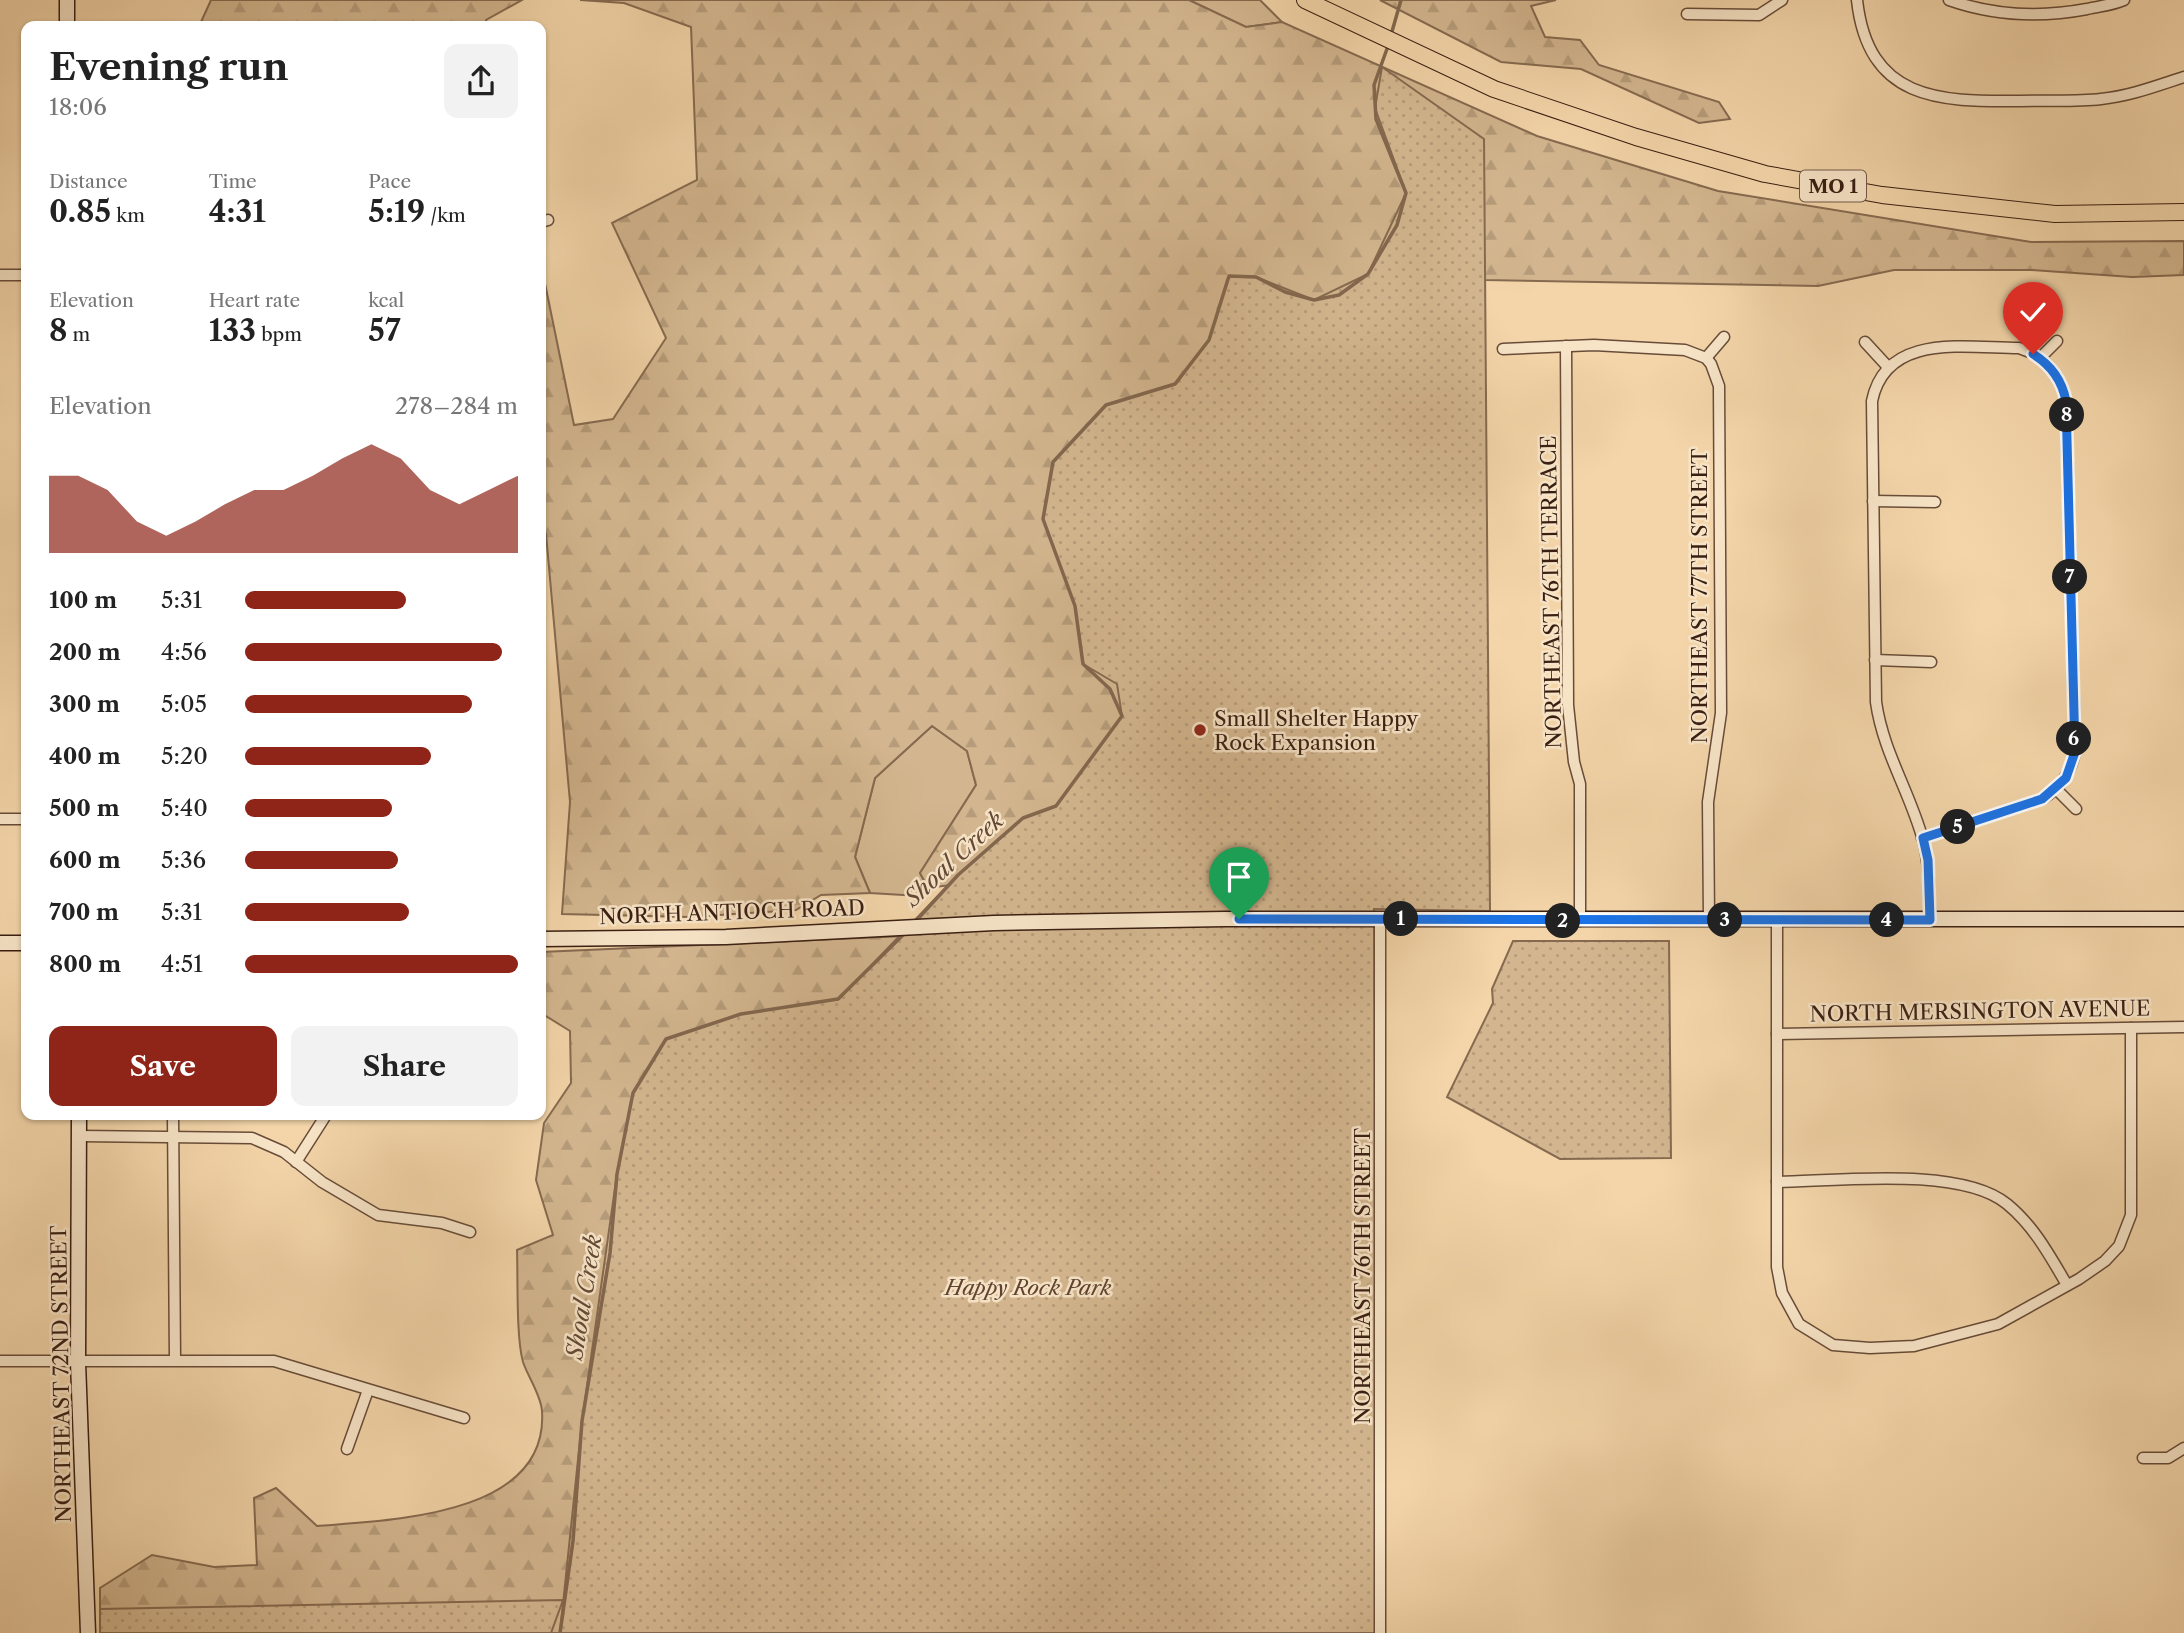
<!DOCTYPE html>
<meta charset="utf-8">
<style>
:root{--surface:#fff;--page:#f2f2f2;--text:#222;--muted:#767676;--accent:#8f2418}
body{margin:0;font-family:"Libre Caslon Text",serif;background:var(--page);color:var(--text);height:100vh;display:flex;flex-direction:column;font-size:26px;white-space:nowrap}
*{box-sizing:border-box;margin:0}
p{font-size:23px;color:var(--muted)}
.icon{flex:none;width:38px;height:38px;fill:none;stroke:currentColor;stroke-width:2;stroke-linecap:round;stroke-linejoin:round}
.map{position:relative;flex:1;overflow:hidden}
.panel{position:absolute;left:21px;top:21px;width:525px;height:1099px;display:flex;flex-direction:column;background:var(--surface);border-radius:14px;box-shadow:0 2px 5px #0004}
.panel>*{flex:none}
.pin{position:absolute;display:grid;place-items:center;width:60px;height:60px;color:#fff;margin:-72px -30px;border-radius:50% 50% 50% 0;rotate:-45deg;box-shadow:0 0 7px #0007}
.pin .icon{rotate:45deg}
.km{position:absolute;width:35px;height:35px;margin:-18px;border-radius:50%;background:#222;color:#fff;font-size:19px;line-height:35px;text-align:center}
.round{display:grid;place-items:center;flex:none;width:74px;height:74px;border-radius:14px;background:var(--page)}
.overview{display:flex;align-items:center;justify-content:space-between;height:119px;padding:0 28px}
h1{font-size:38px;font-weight:700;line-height:52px}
.metrics{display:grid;grid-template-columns:repeat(3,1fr);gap:10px;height:119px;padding:7px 28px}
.metrics div{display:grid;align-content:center}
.metrics b{font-size:30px;font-weight:700}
.metrics small{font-size:19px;font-weight:400}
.metrics p{font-size:19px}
.chart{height:196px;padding:14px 28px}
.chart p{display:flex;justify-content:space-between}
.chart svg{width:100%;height:126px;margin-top:7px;fill:var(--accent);opacity:.7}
.cta{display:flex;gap:14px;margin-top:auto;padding:14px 28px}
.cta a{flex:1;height:80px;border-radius:14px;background:var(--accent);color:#fff;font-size:28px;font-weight:700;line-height:80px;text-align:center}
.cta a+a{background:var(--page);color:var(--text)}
ul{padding:0 28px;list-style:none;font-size:23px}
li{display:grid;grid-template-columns:112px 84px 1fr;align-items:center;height:52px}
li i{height:18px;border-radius:9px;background:var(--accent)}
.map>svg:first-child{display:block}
.green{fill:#d3b68f;stroke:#866a50;stroke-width:2}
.forest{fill:url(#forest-firs);stroke:#866a50;stroke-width:2}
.park{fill:url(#park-dots);stroke:#866a50;stroke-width:2}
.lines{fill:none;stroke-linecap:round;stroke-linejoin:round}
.stream{stroke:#83674e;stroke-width:3.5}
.street-casing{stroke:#684c38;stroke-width:13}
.secondary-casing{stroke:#391e12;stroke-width:17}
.primary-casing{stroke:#391e12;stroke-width:18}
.street{stroke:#f7e4c7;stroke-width:10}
.secondary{stroke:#f7e4c7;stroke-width:14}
.primary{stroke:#f3d5a9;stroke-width:16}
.route-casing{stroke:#fff;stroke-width:14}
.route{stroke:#1a73e8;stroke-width:9}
.poi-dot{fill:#8f2418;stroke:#f7e4c7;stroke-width:2.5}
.labels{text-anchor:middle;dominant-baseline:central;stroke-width:5;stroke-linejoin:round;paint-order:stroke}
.shield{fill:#f7e4c7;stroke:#725948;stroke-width:2}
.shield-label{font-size:19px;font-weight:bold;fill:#391e12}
.street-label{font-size:21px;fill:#391e12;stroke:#f7e4c7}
.poi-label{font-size:21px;fill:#391e12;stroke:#f7e4c7;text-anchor:start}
.park-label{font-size:21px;font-style:italic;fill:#604431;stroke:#f7e4c7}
.water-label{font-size:23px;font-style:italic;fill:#644835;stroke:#f7e4c7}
</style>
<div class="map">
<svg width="2184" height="1633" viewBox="0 0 2184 1633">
<defs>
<pattern id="forest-firs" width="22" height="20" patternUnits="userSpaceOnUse" patternTransform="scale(1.75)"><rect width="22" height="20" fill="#d3b68f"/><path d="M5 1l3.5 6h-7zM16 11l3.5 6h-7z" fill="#b69c7a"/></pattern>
<pattern id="park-dots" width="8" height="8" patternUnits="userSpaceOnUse" patternTransform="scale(1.75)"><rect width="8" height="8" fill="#d3b68f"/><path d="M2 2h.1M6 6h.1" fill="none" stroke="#b69c7a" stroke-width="1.8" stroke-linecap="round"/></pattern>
</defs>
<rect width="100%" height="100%" fill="#f3d5a9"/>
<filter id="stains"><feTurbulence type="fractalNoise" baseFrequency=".00286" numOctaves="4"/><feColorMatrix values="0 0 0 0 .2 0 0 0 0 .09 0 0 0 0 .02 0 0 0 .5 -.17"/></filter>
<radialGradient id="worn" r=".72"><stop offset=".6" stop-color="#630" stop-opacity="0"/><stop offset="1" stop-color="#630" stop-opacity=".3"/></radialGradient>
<g class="green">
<path d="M1189,0H1260L1282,22L1246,27Z"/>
<path d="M932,726L967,751L976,785L920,873L928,888L920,896L870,893L855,857L875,778Z"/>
</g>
<g class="forest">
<path d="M211,0H522L486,20L487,26H160L201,22Z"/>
<path d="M580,0H1189L1246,27L1282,22L1537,136L1718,191L2031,242L2184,241V275L2132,277L2031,270H1894L1818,286L1485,280L1430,273L1198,681L989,880L928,888L920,873L976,785L967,751L932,726L875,778L855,857L870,893L821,895L796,910L689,917L562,914L570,802L546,534L541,522V264L574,425L613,419L666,338L612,223L697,180L691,27L624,3Z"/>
<path d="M1380,0H1556L1531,6L1545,37L1580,40L1599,65L1719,102L1730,119L1699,123L1581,69L1501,62Z"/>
<path d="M974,933L612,1633H100V1588L152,1555L214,1567L257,1565L254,1498L276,1488L317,1526C389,1520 549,1517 542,1411C541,1395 528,1377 523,1362C516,1337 518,1278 517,1250L553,1235L536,1180L544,1123L571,1083L570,1031L541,1013V952Z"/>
</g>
<g class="park">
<path d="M1382,67L1484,139L1490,911L1374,909L1378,1633H560L582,1421L617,1174L633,1093L666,1039L741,1014L839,999L958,875L1023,818L1056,806L1122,716L1117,684L1083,664L1075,606L1043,519L1053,462L1106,405L1176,384L1209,340L1229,276L1256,277L1314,300L1368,274L1406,193L1375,108Z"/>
<path d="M1513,941H1669L1671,1158L1560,1159L1447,1097L1493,1003L1492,989Z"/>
<path d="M563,1600L551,1633H100V1609Z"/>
</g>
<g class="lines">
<g class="stream">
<path d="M1391,35L1401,0"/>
<path d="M915,922L958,875L1023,818L1056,806L1122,716L1110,689L1083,664L1075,606L1043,519L1053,462L1106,405L1175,384L1209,340L1229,276L1256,277L1285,292L1314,300L1339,295L1368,274L1397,225L1406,193L1376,119L1374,85L1388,46"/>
<path d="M560,1633L573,1541L582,1421L610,1253L617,1174L633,1093L666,1039L741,1014L838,999L905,933"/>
</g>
<defs>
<g id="street">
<path d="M1857,0C1868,100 1938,102 2020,101C2047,100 2075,102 2101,99C2130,96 2156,86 2184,77"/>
<path d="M1949,0C1995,16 2040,18 2087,9C2100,6 2113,5 2124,0"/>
<path d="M1687,14L1759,15L1782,0"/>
<path d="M541,222L548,220"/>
<path d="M0,275H26"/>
<path d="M1865,342L1888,367"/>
<path d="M1566,346L1568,705L1574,762L1580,784V921"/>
<path d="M1503,349L1594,345L1685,350L1706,358L1711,364L1719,386L1721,713L1708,802L1709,920"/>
<path d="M1706,358L1724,337"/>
<path d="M2040,358L2057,341"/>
<path d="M1873,501L1935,502"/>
<path d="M1875,660L1931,662"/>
<path d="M2057,790L2076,809"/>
<path d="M0,819H26"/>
<path d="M1922,838L2042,799C2061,787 2070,775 2075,752L2066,402C2061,375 2045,356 2019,348C1966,348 1886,332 1872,401L1876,702C1883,752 1910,792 1923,840C1930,866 1929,893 1930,920"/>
<path d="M1777,920V1267L1782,1293L1799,1324L1833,1345L1870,1348L1914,1346L1998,1324L2079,1279L2105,1261L2119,1246L2131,1215V1028"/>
<path d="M1777,1034L2184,1027"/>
<path d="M173,1115L175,1360"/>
<path d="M80,1136L252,1138L284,1152L322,1182L378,1215L442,1223L470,1232"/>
<path d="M296,1162L326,1115"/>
<path d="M1777,1182C1836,1181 1961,1166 2007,1204C2034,1226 2050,1256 2067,1285"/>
<path d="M0,1361H274L464,1418"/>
<path d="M347,1449L368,1390"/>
<path d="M2143,1458H2168L2184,1448"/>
<path d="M1380,1633V919"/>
</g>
<g id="secondary">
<path d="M67,0V26"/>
<path d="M541,939L726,937L994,923L1225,919H2184"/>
<path d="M0,943H26"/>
<path d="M79,1115L78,1362L88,1633"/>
</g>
<path id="primary" d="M1305,0L1494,89L1636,137L1765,174L1882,195L2055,214L2184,212"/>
</defs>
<use href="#street" class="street-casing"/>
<use href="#secondary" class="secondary-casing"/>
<use href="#primary" class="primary-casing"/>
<use href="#street" class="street"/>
<use href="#secondary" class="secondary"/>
<use href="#primary" class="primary"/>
</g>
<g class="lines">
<defs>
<path id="route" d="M1239,919L1930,920L1928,860L1923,838L2042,799L2066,778L2075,752L2066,401C2062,380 2051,365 2033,354"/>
</defs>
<use href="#route" class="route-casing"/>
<use href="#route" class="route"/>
</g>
<circle class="poi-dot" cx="1200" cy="730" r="7"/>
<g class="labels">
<rect class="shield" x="1800" y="170.5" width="66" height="31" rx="5"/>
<g class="shield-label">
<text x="1833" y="186">MO 1</text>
</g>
<g class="street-label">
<text transform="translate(1551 592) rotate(-91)">NORTHEAST 76TH TERRACE</text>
<text transform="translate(1699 596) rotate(-90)">NORTHEAST 77TH STREET</text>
<text transform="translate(732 912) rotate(-2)">NORTH ANTIOCH ROAD</text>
<text transform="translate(1980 1011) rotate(-1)">NORTH MERSINGTON AVENUE</text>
<text transform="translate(1362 1276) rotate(-90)">NORTHEAST 76TH STREET</text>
<text transform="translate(61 1374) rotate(-91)">NORTHEAST 72ND STREET</text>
</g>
<g class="poi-label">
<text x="1214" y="718">Small Shelter Happy<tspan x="1214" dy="24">Rock Expansion</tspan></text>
</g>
<g class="park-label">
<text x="1028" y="1287">Happy Rock Park</text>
</g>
<g class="water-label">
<text transform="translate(954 859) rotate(-43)">Shoal Creek</text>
<text transform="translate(584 1297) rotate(-81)">Shoal Creek</text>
</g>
</g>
<rect width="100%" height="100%" filter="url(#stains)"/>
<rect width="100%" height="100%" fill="url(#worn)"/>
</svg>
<div class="pin" style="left:1239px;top:919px;background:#1e9e55"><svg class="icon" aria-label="arrive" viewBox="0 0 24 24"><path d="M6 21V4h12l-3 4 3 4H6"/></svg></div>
<div class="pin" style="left:2033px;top:354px;background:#d93025"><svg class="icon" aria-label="check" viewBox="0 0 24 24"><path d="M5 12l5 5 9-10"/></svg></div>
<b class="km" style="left:1401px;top:919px">1</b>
<b class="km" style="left:1563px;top:921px">2</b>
<b class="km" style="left:1725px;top:920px">3</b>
<b class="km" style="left:1887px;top:920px">4</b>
<b class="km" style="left:1958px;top:827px">5</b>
<b class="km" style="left:2074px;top:739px">6</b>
<b class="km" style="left:2070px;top:577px">7</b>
<b class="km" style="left:2067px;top:415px">8</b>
<section class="panel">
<div class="overview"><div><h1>Evening run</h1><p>18:06</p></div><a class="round"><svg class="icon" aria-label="share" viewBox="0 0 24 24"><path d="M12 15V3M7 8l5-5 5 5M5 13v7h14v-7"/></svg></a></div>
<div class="metrics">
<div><p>Distance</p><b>0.85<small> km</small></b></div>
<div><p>Time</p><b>4:31</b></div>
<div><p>Pace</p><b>5:19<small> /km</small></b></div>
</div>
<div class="metrics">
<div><p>Elevation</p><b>8<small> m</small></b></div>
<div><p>Heart rate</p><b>133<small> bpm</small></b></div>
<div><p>kcal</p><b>57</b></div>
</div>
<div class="chart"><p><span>Elevation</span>278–284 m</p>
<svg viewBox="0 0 160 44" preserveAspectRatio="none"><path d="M0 44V17L10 17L20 22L30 33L40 38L50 33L60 27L70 22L80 22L90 17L100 11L110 6L120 11L130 22L140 27L150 22L160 17V44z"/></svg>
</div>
<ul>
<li><b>100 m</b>5:31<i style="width:59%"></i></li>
<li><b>200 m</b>4:56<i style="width:94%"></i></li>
<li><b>300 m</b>5:05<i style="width:83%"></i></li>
<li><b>400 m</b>5:20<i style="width:68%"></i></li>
<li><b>500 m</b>5:40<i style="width:54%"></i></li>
<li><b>600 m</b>5:36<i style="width:56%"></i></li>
<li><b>700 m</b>5:31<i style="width:60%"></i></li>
<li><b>800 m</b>4:51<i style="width:100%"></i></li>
</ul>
<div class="cta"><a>Save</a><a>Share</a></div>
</section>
</div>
